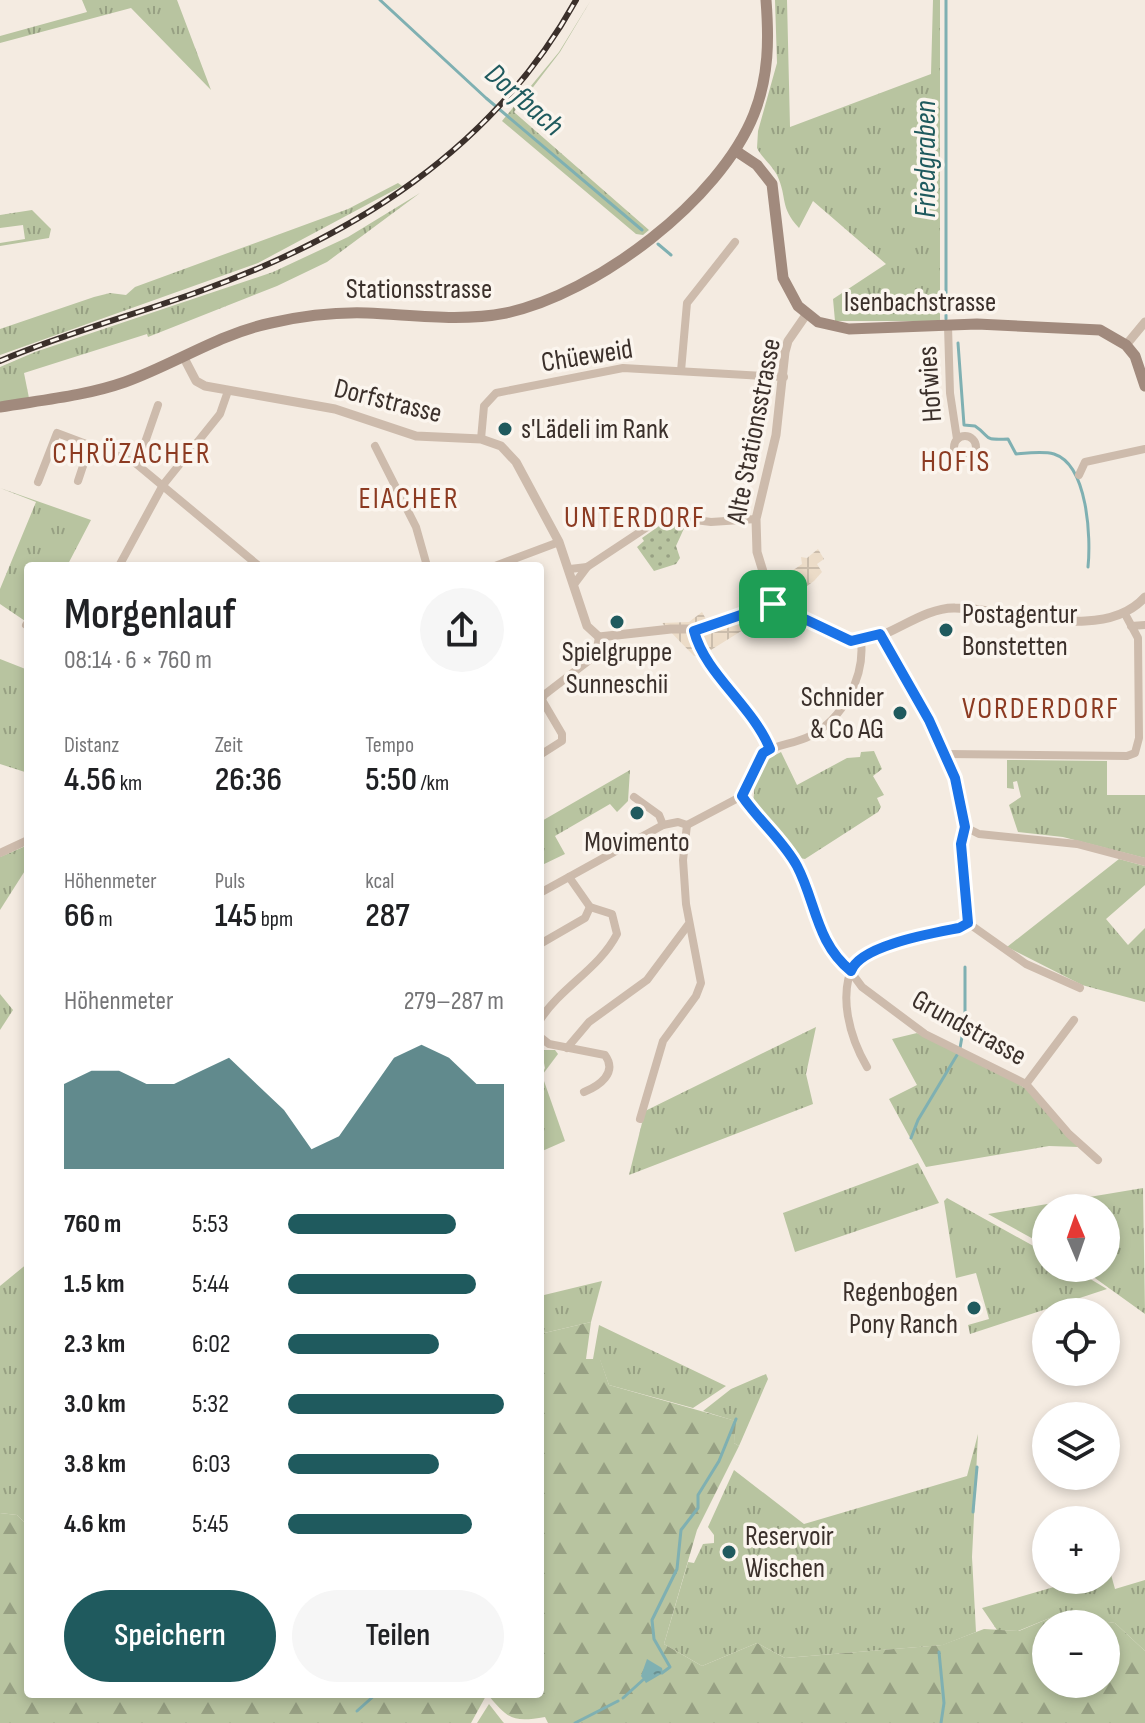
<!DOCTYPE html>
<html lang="de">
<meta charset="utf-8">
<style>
:root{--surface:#fff;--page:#f6f6f6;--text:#202124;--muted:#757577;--accent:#1f5a5e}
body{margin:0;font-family:"Sofia Sans Condensed",sans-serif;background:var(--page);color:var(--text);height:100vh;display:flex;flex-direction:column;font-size:30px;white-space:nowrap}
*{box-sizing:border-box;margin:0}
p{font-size:26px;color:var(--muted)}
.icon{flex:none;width:44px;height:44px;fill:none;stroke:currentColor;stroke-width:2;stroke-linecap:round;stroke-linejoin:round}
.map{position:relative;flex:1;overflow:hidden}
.panel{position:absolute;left:24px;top:562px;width:520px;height:1136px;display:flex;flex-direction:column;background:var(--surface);border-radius:8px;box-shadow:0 4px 12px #0003}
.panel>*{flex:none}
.needle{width:52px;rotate:358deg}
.controls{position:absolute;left:1032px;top:1194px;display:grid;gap:16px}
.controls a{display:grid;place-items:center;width:88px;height:88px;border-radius:50%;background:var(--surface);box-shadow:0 4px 12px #0003;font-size:40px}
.pin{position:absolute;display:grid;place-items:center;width:68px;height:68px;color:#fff;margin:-34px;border-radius:16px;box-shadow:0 4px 12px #0006}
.round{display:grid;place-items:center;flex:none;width:84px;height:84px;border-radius:42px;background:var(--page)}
.overview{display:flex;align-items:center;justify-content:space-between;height:136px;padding:0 40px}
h1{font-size:44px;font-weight:600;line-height:60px}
.metrics{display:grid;grid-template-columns:repeat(3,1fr);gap:12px;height:136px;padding:8px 40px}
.metrics div{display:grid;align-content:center}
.metrics b{font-size:34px;font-weight:600}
.metrics small{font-size:22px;font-weight:400}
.metrics p{font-size:22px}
.chart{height:224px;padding:16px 40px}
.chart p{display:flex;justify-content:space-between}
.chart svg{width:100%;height:144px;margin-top:8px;fill:var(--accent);opacity:.7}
.primary-button{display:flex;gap:16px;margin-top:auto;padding:16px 40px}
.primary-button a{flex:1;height:92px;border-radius:48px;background:var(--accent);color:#fff;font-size:32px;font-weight:600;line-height:92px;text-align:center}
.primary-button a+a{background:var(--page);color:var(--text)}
ul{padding:0 40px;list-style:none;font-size:26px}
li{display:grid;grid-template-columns:128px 96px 1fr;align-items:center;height:60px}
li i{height:20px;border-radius:10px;background:var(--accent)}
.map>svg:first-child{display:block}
.grass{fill:url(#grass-tufts)}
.forest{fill:url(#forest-firs);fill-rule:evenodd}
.park{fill:url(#park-dots)}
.plaza{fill:url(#plaza-grid)}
.water{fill:url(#water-ripples)}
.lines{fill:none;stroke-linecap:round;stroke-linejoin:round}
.stream{stroke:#7fb0b2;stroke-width:3}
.minor{stroke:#cdbbac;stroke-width:8}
.tertiary{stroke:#cdbbac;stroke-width:9}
.secondary{stroke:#a18a7d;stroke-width:11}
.rail-casing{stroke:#3b302b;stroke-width:6}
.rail{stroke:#fbf5ee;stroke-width:3;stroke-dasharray:9;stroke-linecap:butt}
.route-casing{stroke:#fff;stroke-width:16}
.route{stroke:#1a73e8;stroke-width:10}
.poi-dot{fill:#1f5a5e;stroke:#fbf5ee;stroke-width:3}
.labels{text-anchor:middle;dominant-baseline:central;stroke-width:7;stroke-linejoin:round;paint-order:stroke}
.street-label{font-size:28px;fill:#3b302b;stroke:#fbf5ee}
.poi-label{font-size:28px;fill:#3b302b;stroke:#fbf5ee;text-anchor:start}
.water-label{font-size:30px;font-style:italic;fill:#1f5a5e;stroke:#fbf5ee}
.neighbourhood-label{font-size:30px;letter-spacing:2px;fill:#8c3b22;stroke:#fbf5ee}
</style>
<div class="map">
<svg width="1145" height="1723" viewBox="0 0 1145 1723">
<defs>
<pattern id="grass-tufts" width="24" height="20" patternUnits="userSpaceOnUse" patternTransform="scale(2)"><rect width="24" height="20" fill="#b8c4a0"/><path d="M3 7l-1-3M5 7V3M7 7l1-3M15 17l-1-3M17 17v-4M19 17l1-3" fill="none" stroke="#97a083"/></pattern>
<pattern id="forest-firs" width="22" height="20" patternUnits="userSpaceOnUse" patternTransform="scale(2)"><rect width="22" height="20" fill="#b8c4a0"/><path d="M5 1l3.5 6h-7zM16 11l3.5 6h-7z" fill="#97a083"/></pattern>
<pattern id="park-dots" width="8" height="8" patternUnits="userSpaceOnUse" patternTransform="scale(2)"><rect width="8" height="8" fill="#b8c4a0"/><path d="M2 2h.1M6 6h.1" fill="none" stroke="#97a083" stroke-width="1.8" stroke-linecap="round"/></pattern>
<pattern id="plaza-grid" width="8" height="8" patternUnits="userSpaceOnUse" patternTransform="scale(2)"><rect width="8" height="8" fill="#ecdcc8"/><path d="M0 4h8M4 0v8" fill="none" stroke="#cbbdac"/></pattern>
<pattern id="water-ripples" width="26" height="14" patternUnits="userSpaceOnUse" patternTransform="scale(2)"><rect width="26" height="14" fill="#7fb0b2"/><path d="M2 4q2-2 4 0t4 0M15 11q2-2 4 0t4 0" fill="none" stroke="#699091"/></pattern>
</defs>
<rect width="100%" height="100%" fill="#f4ebe1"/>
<g class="grass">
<path d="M82,0H177L211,90L131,8L0,43V36L87,12Z"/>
<path d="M591,0L560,52L514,112L649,230L643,235L636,234L502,121L559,52Z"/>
<path d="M775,0H787L790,127L931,74L933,0H940V321H835L833,299L886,264L813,201L799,228C779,206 788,199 777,175C772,165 762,158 757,148L758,131L777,63Z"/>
<path d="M398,183L402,186L258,263L0,355V329L94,297L110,293L126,295L135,287L348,209Z"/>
<path d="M420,193L327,262L277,286L148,337L147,334L24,373L29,398L0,403V367L35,352L273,272L348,237Z"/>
<path d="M32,210L51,229L49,238L0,246V243L25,239L23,225L0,228V215Z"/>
<path d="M0,488L91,520L67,566H28V623L0,604V589L36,502Z"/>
<path d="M0,659L28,670V773L0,764Z"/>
<path d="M874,751L882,769L873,776L884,795L877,798L881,807L878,812L805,859L794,857L753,803L755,783L764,761L781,752L797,785L847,758L860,757L861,752Z"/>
<path d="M1007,760L1107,761V795H1145V858L1063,837L1018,832L1009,805L1021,797L1017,781L1013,782L1014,789L1007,788Z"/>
<path d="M630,770L628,801L617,812L610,804L555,836L565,854L540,866V822Z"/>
<path d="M28,845V866L0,910V857Z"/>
<path d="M1119,859L1145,866V885L1106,919L1128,945L1145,928V1002L1082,985L1007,947Z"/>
<path d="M0,994L13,1010L0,1030Z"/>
<path d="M816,1027L806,1074L813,1104L629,1175L645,1111Z"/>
<path d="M917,1033L999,1071L1028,1090L1079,1147L1049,1146L926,1167L889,1099L917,1085L892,1039Z"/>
<path d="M540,1043L544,1050H555L558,1054L540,1078L545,1068Z"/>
<path d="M544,1081L565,1141L540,1152V1086Z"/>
<path d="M918,1163L939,1203L795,1252L783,1213Z"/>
<path d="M1143,1188L1145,1314L1081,1268H1106V1208H1046V1246L988,1214Z"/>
<path d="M947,1198L1046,1253V1268H1072L1107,1289L970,1334L968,1325L989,1319L976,1273L956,1278L944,1201Z"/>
<path d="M28,1263V1513L24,1522L17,1515L0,1513V1286Z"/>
<path d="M602,1281L591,1322L540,1334V1296Z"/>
<path d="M599,1325L726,1386L693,1408L609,1385L600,1360L593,1359Z"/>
<path d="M766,1374L768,1379L739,1446L734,1443L735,1421L703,1411L731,1389Z"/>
<path d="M978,1434L972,1557L976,1632L943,1645L785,1658L757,1643L702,1666L664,1644L688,1562L694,1563L703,1544L714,1543V1535L708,1527L734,1470L804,1524L967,1476Z"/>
<path d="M1110,1571L1115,1589L1145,1580V1651L1115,1623L1057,1615L1018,1631L997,1630L982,1608L1078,1580H1106V1572Z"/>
<path d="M489,1704L503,1722L504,1723H477Z"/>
</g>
<path class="forest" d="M591,1322L586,1359H600L609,1385L736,1421L734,1443L739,1446L697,1530L664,1644L702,1666L757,1643L785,1658L942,1645L984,1629L1019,1631L1057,1615L1115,1623L1145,1651V1723H548L545,1717C511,1723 508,1718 487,1694L471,1723H0V1513L17,1515L28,1526V1694H540V1334ZM1046,1624H1106V1684H1046Z"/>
<path class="park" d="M673,523L686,524L676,546L680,558L676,564L654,571L637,547L644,541L642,538L662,524Z"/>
<g class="plaza">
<path d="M818,549L824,559L817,564L822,572L814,581L792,597L775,589L773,580L786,571L789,573L802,564L801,557L807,558Z"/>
<path d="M746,605L759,620L706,653L694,656L662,623L689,622L702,612L707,621Z"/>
</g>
<path class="water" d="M647,1659L662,1668L663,1673L646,1683L641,1676Z"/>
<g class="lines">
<g class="stream">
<path d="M380,0L486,98L642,230"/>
<path d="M658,244L671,255"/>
<path d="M946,319V0"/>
<path d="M958,343L964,425L975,426C993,438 980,440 1008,439L1016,454C1028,453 1043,451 1054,454C1088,465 1091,538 1088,567"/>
<path d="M540,748H541"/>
<path d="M960,1048L965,1020V967"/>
<path d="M911,1138L918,1120L957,1055"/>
<path d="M973,1512L977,1467"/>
<path d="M939,1652L944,1703L941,1723"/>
<path d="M662,1673L670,1667L654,1639L652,1620L677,1569L681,1530L698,1508V1495L719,1461L736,1419"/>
<path d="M623,1698L644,1679"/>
<path d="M357,1711L376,1694"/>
<path d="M575,1723L618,1701"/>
</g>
<g class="minor">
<path d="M948,326L950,393L957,439"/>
<path d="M681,371L687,303L735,242"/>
<circle cx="965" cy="447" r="11"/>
<path d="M481,439L484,406L496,393L623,368L784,377"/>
<path d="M375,446L416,527L427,566"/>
<path d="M134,462L142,451L158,405"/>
<path d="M1079,475L1085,462L1145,449"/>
<path d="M78,481L90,445"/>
<path d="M38,482L57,433L134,462L259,566"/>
<path d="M119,566L163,485L220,414L228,391"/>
<path d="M495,566L559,542"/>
<path d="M570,569L587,567L664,516L711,522L756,519"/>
<path d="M575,583L587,567"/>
<path d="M26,625L28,626"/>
<path d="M1131,626L1145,625"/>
<path d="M694,631C705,673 752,706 770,749"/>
<path d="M946,754L1127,756L1135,753L1139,738L1138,638L1125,614"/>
<path d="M540,755L562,741V734L542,700L544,695L596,655L599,637"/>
<path d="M742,796L797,865L819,929L862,987L925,1034L1026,1084L1069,1134L1098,1160"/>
<path d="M634,797L659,815L663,825"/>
<path d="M687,825L742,796L763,753C777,744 795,744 810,736C843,719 865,677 861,641"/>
<path d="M965,827L979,834L1077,844L1145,862"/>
<path d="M0,853L28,840"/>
<path d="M540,893L663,825L678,822L687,825"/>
<path d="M968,923L1026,964L1080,988"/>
<path d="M540,944L585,918L590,907"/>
<path d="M540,1020C561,987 599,969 617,934L612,914L590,907L569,877"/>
<path d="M540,1037L549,1044L605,1055C618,1073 599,1086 584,1092"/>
<path d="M567,1048L589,1022L647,980L688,925"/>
<path d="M867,1067C850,1038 837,994 855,962L896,943L959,928L968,923L961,844L965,827L955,778L929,720L880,634"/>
<path d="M1026,1084L1074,1020"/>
<path d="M640,1119L663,1041L696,996L701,983L686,904L683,860L687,825"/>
</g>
<g class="tertiary">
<path d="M1126,345L1145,322"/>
<path d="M184,358L196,381L205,386L335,409L416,436L481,439L501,446L516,462L559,542L587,626L599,637L671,629H706L773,604C796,615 825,637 851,641C882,646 919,607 955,608C1012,608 1103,644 1145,597"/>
<path d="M773,604L757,552L756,519L776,435L785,352L788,341L806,315"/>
</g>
<g class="secondary">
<path d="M736,151L757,165L772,184L783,278L798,306L818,322L849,329L977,324L1100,330L1126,345L1135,356L1145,386"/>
<path d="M0,407C42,400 85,396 125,382C175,364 219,334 271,323C302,316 335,312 367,313C414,315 460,322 506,313C596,294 720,200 754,114C769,76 769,39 766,0"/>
</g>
<defs>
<path id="rail" d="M0,361C63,334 130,316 195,293C353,237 493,150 576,0"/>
</defs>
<use href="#rail" class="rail-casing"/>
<use href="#rail" class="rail"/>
</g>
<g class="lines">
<defs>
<path id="route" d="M773,604L851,641L880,634L929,720L955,778L965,827L961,844L968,923L959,928C934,933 860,945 851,971C816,943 816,902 797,866C783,840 758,820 742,796L763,753L770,749C752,705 705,674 694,631Z"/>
</defs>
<use href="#route" class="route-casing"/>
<use href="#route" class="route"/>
</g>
<g class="poi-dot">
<circle cx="505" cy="429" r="8"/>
<circle cx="617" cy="622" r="8"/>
<circle cx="946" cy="630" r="8"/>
<circle cx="900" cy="713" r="8"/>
<circle cx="637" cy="813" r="8"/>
<circle cx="974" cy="1308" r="8"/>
<circle cx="729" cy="1552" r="8"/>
</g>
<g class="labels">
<g class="street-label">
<text x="419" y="289">Stationsstrasse</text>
<text x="920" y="302">Isenbachstrasse</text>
<text transform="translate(587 356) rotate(-9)">Chüeweid</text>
<text transform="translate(930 384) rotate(-94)">Hofwies</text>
<text transform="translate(388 401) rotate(14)">Dorfstrasse</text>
<text transform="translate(754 431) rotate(-79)">Alte Stationsstrasse</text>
<text transform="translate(969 1028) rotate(29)">Grundstrasse</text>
</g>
<g class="poi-label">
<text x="521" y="429">s'Lädeli im Rank</text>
<text x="962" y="614">Postagentur<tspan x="962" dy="32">Bonstetten</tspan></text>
<text x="617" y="652" text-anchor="middle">Spielgruppe<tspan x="617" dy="32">Sunneschii</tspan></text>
<text x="884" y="697" text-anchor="end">Schnider<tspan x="884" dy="32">&amp; Co AG</tspan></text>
<text x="637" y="842" text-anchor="middle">Movimento</text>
<text x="958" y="1292" text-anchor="end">Regenbogen<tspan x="958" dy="32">Pony Ranch</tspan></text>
<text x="745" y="1536">Reservoir<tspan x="745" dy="32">Wischen</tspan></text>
</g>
<g class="water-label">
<text transform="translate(524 100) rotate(41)">Dorfbach</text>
<text transform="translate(926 159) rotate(-90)">Friedgraben</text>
</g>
<g class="neighbourhood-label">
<text x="132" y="454">CHRÜZACHER</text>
<text x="956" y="462">HOFIS</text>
<text x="409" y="499">EIACHER</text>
<text x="635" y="518">UNTERDORF</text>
<text x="1041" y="709">VORDERDORF</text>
</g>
</g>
</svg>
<div class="controls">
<a><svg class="needle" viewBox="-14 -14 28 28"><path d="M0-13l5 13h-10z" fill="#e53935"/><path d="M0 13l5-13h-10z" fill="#757577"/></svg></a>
<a><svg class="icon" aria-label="locate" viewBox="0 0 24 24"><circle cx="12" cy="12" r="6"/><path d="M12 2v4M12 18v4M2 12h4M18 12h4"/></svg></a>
<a><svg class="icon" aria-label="layers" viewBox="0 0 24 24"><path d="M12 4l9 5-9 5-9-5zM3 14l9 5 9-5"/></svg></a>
<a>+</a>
<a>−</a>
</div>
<div class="pin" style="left:773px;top:604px;background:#1e9e55"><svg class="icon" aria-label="arrive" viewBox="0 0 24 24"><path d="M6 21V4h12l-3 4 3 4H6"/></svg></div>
<section class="panel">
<div class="overview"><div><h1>Morgenlauf</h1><p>08:14 · 6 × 760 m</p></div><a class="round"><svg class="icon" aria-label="share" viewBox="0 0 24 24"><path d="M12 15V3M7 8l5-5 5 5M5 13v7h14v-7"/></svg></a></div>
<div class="metrics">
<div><p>Distanz</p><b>4.56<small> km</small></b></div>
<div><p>Zeit</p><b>26:36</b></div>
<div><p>Tempo</p><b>5:50<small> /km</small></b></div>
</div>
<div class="metrics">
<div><p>Höhenmeter</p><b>66<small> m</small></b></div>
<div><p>Puls</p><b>145<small> bpm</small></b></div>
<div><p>kcal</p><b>287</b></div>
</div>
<div class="chart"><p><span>Höhenmeter</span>279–287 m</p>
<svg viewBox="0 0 160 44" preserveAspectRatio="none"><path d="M0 44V18L10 14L20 14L30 18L40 18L50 14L60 10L70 18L80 26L90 38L100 34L110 22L120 10L130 6L140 10L150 18L160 18V44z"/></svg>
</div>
<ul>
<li><b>760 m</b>5:53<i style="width:78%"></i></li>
<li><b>1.5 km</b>5:44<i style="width:87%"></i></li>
<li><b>2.3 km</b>6:02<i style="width:70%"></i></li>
<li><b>3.0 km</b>5:32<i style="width:100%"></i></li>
<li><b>3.8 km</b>6:03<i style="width:70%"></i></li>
<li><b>4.6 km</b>5:45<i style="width:85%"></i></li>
</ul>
<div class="primary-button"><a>Speichern</a><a>Teilen</a></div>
</section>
</div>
